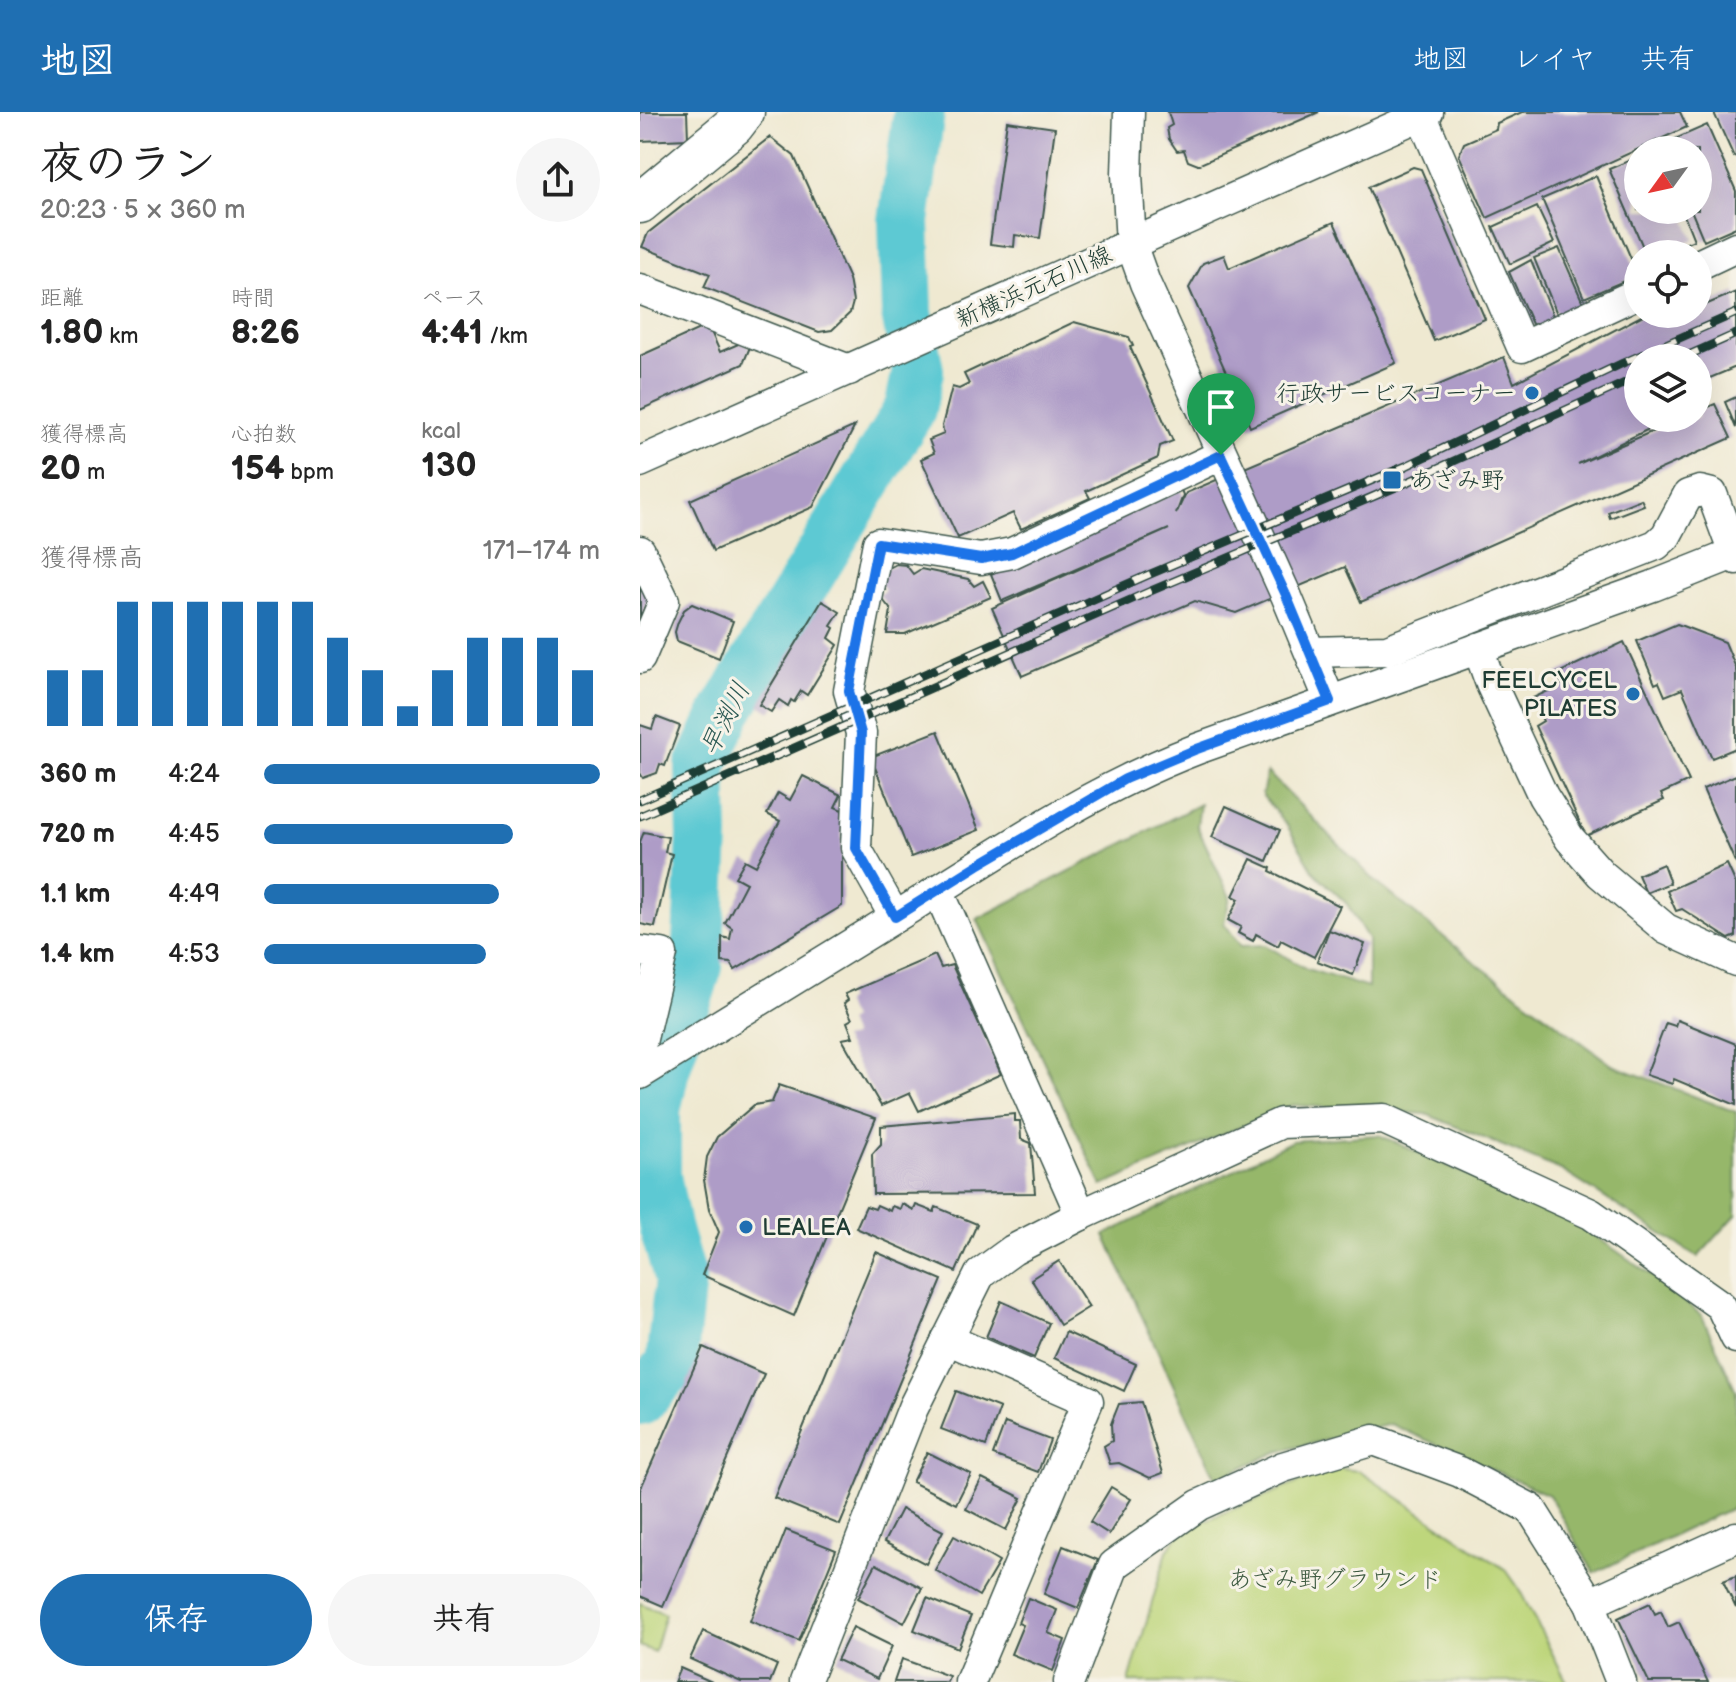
<!DOCTYPE html>
<html lang="ja">
<meta charset="utf-8">
<style>
:root{--surface:#fff;--page:#f6f6f6;--text:#222;--muted:#767676;--accent:#1f6fb2}
body{margin:0;font-family:"Balsamiq Sans","Klee One",sans-serif;background:var(--page);color:var(--text);height:100vh;display:flex;flex-direction:column;font-size:30px;white-space:nowrap}
*{box-sizing:border-box;margin:0}
p{font-size:26px;color:var(--muted)}
.icon{flex:none;width:44px;height:44px;fill:none;stroke:currentColor;stroke-width:2;stroke-linecap:round;stroke-linejoin:round}
.map{position:relative;flex:1;overflow:hidden}
.panel{display:flex;flex-direction:column;background:var(--surface);width:640px}
.panel>*{flex:none}
.needle{width:52px;rotate:237deg}
.buttons{position:absolute;left:984px;top:24px;display:grid;gap:16px}
.buttons a{display:grid;place-items:center;width:88px;height:88px;border-radius:50%;background:var(--surface);box-shadow:0 8px 32px #0002;font-size:40px}
.pin{position:absolute;display:grid;place-items:center;width:68px;height:68px;color:#fff;margin:-82px -34px;border-radius:50% 50% 50% 0;rotate:-45deg;box-shadow:0 0 8px #0007}
.pin .icon{rotate:45deg}
.round{display:grid;place-items:center;flex:none;width:84px;height:84px;border-radius:42px;background:var(--page)}
.overview{display:flex;align-items:center;justify-content:space-between;height:136px;padding:0 40px}
h1{font-size:44px;font-weight:600;line-height:60px}
.stats{display:grid;grid-template-columns:repeat(3,1fr);gap:12px;height:136px;padding:8px 40px}
.stats div{display:grid;align-content:center}
.stats b{font-size:34px;font-weight:600}
.stats small{font-size:22px;font-weight:400}
.stats p{font-size:22px}
.chart{height:224px;padding:16px 40px}
.chart p{display:flex;justify-content:space-between}
.chart svg{width:100%;height:144px;margin-top:8px;stroke:var(--accent);stroke-width:6}
.action{display:flex;gap:16px;margin-top:auto;padding:16px 40px}
.action a{flex:1;height:92px;border-radius:48px;background:var(--accent);color:#fff;font-size:32px;font-weight:600;line-height:92px;text-align:center}
.action a+a{background:var(--page);color:var(--text)}
ul{padding:0 40px;list-style:none;font-size:26px}
li{display:grid;grid-template-columns:128px 96px 1fr;align-items:center;height:60px}
li i{height:20px;border-radius:10px;background:var(--accent)}
header{display:flex;align-items:center;gap:48px;box-sizing:border-box;height:112px;padding:0 40px;background:var(--accent);color:#fff}
header strong{font-size:38px}
nav{display:flex;gap:44px;margin-inline-start:auto;font-size:28px}
main{display:flex;flex:1;min-height:0}
.map>svg:first-child{display:block}
.green{fill:#bed67b;stroke:#6e8a58;stroke-width:2}
.forest{fill:#96b76b;stroke:#5a7a50;stroke-width:2}
.lines{fill:none;stroke-linecap:round;stroke-linejoin:round}
.river{stroke:#5dc9d3;stroke-width:52}
.building{fill:#ae9cc7}
.minor-casing{stroke:#3e574c;stroke-width:33}
.major-casing{stroke:#3e574c;stroke-width:43}
.minor{stroke:#fff;stroke-width:30}
.major{stroke:#fff;stroke-width:40}
.rail-casing{stroke:#1f3d34;stroke-width:9}
.rail{stroke:#f7f3e8;stroke-width:6;stroke-dasharray:18;stroke-linecap:butt}
.route-casing{stroke:#fff;stroke-width:16}
.route{stroke:#1a73e8;stroke-width:10}
.poi-dot{fill:#1f6fb2;stroke:#f7f3e8;stroke-width:3}
.labels{text-anchor:middle;dominant-baseline:central;stroke-width:6;stroke-linejoin:round;paint-order:stroke}
.street-label{font-size:24px;fill:#1f3d34;stroke:#f7f3e8}
.poi-label{font-size:24px;fill:#1f3d34;stroke:#f7f3e8;text-anchor:end}
.park-label{font-size:24px;fill:#3f5c42;stroke:#f7f3e8}
.water-label{font-size:26px;font-style:italic;fill:#2b5954;stroke:#f7f3e8}
</style>
<header>
<strong>地図</strong>
<nav><a>地図</a><a>レイヤ</a><a>共有</a></nav>
</header>
<main>
<section class="panel">
<div class="overview"><div><h1>夜のラン</h1><p>20:23 · 5 × 360 m</p></div><a class="round"><svg class="icon" aria-label="share" viewBox="0 0 24 24"><path d="M12 15V3M7 8l5-5 5 5M5 13v7h14v-7"/></svg></a></div>
<div class="stats">
<div><p>距離</p><b>1.80<small> km</small></b></div>
<div><p>時間</p><b>8:26</b></div>
<div><p>ペース</p><b>4:41<small> /km</small></b></div>
</div>
<div class="stats">
<div><p>獲得標高</p><b>20<small> m</small></b></div>
<div><p>心拍数</p><b>154<small> bpm</small></b></div>
<div><p>kcal</p><b>130</b></div>
</div>
<div class="chart"><p><span>獲得標高</span>171–174 m</p>
<svg viewBox="0 0 160 44" preserveAspectRatio="none"><path d="M5 44V27M15 44V27M25 44V6M35 44V6M45 44V6M55 44V6M65 44V6M75 44V6M85 44V17M95 44V27M105 44V38M115 44V27M125 44V17M135 44V17M145 44V17M155 44V27"/></svg>
</div>
<ul>
<li><b>360 m</b>4:24<i style="width:100%"></i></li>
<li><b>720 m</b>4:45<i style="width:74%"></i></li>
<li><b>1.1 km</b>4:49<i style="width:70%"></i></li>
<li><b>1.4 km</b>4:53<i style="width:66%"></i></li>
</ul>
<div class="action"><a>保存</a><a>共有</a></div>
</section>
<div class="map">
<svg width="1096" height="1570" viewBox="0 0 1096 1570">
<rect width="100%" height="100%" fill="#f7f3e8"/>
<filter id="ink" filterUnits="userSpaceOnUse"><feTurbulence type="fractalNoise" baseFrequency=".0125" numOctaves="2"/><feDisplacementMap in="SourceGraphic" scale="16" xChannelSelector="R" yChannelSelector="G"/><feConvolveMatrix kernelMatrix="1 2 1 2 8 2 1 2 1" color-interpolation-filters="sRGB"/></filter>
<filter id="wash" filterUnits="userSpaceOnUse"><feTurbulence type="fractalNoise" baseFrequency=".006" numOctaves="4" result="noise"/><feDisplacementMap in="SourceGraphic" scale="32" xChannelSelector="R" yChannelSelector="G"/><feGaussianBlur stdDeviation="1.8" result="paint"/><feColorMatrix in="noise" values="0 0 0 0 0 0 0 0 0 0 0 0 0 0 0 0 0 1.4 0 .05"/><feComposite in="paint" operator="in"/></filter>
<g filter="url(#wash)">
<rect width="100%" height="100%" fill="#efe9d1"/>
<g class="green">
<path d="M694,1356L719,1359L866,1458L878,1475L927,1570H489L527,1439L542,1418Z"/>
<path d="M0,1491L25,1502L14,1540L0,1534Z"/>
</g>
<g class="forest">
<path d="M627,660L736,770L837,852L972,953L1096,1000V1103L1058,1145L921,1058L786,1002L652,993L462,1074L337,807L560,692L557,714L590,785L584,811L601,834L625,833L667,857L728,876V827L707,792L674,760L648,715L622,683Z"/>
<path d="M739,1023L938,1112L1014,1165L1062,1204L1096,1279V1394L954,1461L909,1383L751,1312L637,1340L576,1367L465,1123L652,1029Z"/>
</g>
<g class="lines">
<path class="river" d="M0,1288L31,1253L40,1168L25,1115L15,1064V998L23,961L57,854L63,724L61,654L87,598L270,297L278,259L267,201L264,109L279,0"/>
</g>
<g id="blocks">
<g class="building">
<path d="M0,0H47L48,27L0,29Z"/>
<path d="M528,0H679L558,53L548,49L544,38L537,39L529,27L527,16L532,13Z"/>
<path d="M882,0H1040L1047,15L847,106L819,43L824,31L856,17L857,11Z"/>
<path d="M1096,0V44L1094,45L1074,1Z"/>
<path d="M367,9L415,16L400,126L375,123L374,135L350,132Z"/>
<path d="M1067,13L1096,79V115L1064,129L1051,98H1058V38H1029L1026,31Z"/>
<path d="M130,25L154,44L209,167L213,190L210,201L192,218L179,220L64,175L70,162L2,135L8,121Z"/>
<path d="M998,45V98H1042L1054,128L1021,142H1006L969,57Z"/>
<path d="M773,55L781,57L845,207L794,229L728,75Z"/>
<path d="M956,64L998,163L944,186L902,87Z"/>
<path d="M897,95L914,131L870,152L853,115Z"/>
<path d="M694,110L756,251L610,315L549,176L563,151L584,143L589,156Z"/>
<path d="M919,136L944,193L919,207L894,146Z"/>
<path d="M891,148L915,209L900,215L892,212L869,160Z"/>
<path d="M1096,180V255L1058,271V246H998V306H1031L938,352L1043,306H1058V299L1075,292L1091,326L721,490L705,455L596,501L555,489L382,564L352,496L529,417L362,489L351,462L541,378L543,383L536,402L546,381L864,245L874,271L1005,202H1023L1027,209L1043,202H1058V196Z"/>
<path d="M434,210L489,225L493,234L490,235L533,329L520,334L518,346L446,379L450,386L381,417L373,401L318,426L281,347L294,341L289,328L304,322L302,314L312,275L319,277L329,272L324,262Z"/>
<path d="M68,213L80,240L103,230L110,235L103,252L0,298V244Z"/>
<path d="M1096,285V316L1085,290Z"/>
<path d="M215,314L173,395L73,439L50,388Z"/>
<path d="M1001,387L1004,393L970,406L968,400Z"/>
<path d="M256,452L266,453L273,462L281,457L328,467L334,474L343,469L351,485L265,522H247L251,498L239,483L245,478L241,472L243,459Z"/>
<path d="M0,464L9,484L0,507Z"/>
<path d="M182,489L200,500L191,514L194,516L189,526L198,533L167,583L161,579L154,590L151,588L148,594L139,588L131,600L119,593Z"/>
<path d="M52,492L93,509L79,546L37,529L35,520L38,510L44,498Z"/>
<path d="M1037,512L1085,530L1096,556V636L1072,646L1042,577L1025,584L1019,570L1015,572L997,529Z"/>
<path d="M984,530L1049,669L1021,682L1024,688L946,724L895,614L903,609L893,586L921,573L916,562Z"/>
<path d="M16,605L40,614L25,654L20,652L17,661L3,666L0,661V613L12,617Z"/>
<path d="M298,619L339,718L271,745L231,645Z"/>
<path d="M1096,663V752L1063,677Z"/>
<path d="M163,664L201,683L195,695L202,698V794L95,858L91,851L82,850V825L90,827L92,816L85,811L106,771L95,765L105,748L116,754L140,709L127,702L138,681L150,688Z"/>
<path d="M586,694L640,718L627,749L572,725Z"/>
<path d="M4,720L28,725L25,740L32,742L15,815L0,812V730Z"/>
<path d="M611,747L631,756L630,759L700,794L674,845L641,828L638,834L616,822L613,829L598,821L601,815L588,808L599,787L593,784Z"/>
<path d="M1023,752L1030,771L1006,781L998,763Z"/>
<path d="M1087,752L1096,772V824L1089,827L1042,797L1036,799L1027,779Z"/>
<path d="M689,818L725,832L713,863L677,849Z"/>
<path d="M295,843L301,856L312,853L361,962L279,999L270,981L241,994L202,927L213,925L207,910L212,907L204,891L208,888L205,882Z"/>
<path d="M1037,908L1096,932V993L1034,967L1032,972L1006,963L1026,911L1035,914Z"/>
<path d="M139,973L236,1006L154,1204L62,1163L79,1120L69,1097L64,1068L67,1045L77,1025L114,993L132,990Z"/>
<path d="M375,1002V1009H380L381,1027L391,1031L395,1081L233,1082L232,1042L241,1032V1014Z"/>
<path d="M262,1092L274,1098L276,1093L294,1100L296,1095L337,1112L316,1160L216,1116L226,1094L235,1097L237,1093L250,1099L252,1094L260,1097Z"/>
<path d="M236,1140L302,1168L200,1413L134,1386Z"/>
<path d="M419,1149L449,1195L420,1213L391,1167Z"/>
<path d="M361,1189L409,1211L394,1246L346,1225Z"/>
<path d="M426,1220L496,1252L484,1279L414,1246Z"/>
<path d="M63,1235L124,1262L23,1494L0,1484V1378Z"/>
<path d="M316,1279L360,1296L346,1334L301,1317Z"/>
<path d="M501,1290L523,1361L510,1366L479,1351L470,1352L464,1334L472,1329L471,1312L479,1292Z"/>
<path d="M365,1311L410,1328L398,1360L353,1343Z"/>
<path d="M287,1340L331,1362L316,1392L272,1370Z"/>
<path d="M342,1366L382,1386L366,1418L326,1397Z"/>
<path d="M471,1375L491,1387L469,1422L450,1410Z"/>
<path d="M261,1397L303,1419L286,1452L244,1430Z"/>
<path d="M146,1418L196,1438L159,1529L110,1509Z"/>
<path d="M314,1424L359,1450L339,1484L295,1458Z"/>
<path d="M423,1434L458,1448L438,1496L404,1482Z"/>
<path d="M236,1452L282,1476L264,1511L218,1486Z"/>
<path d="M1096,1464V1496L1083,1469Z"/>
<path d="M287,1486L331,1504L318,1536L274,1518Z"/>
<path d="M388,1486L417,1498L408,1521L425,1528L413,1559L371,1542L383,1513L378,1511Z"/>
<path d="M1010,1491L1015,1502L1021,1499L1028,1515L1039,1510L1068,1570H1009L978,1506Z"/>
<path d="M213,1515L252,1534L237,1567L197,1548Z"/>
<path d="M63,1519L137,1553L130,1570H101L50,1547Z"/>
<path d="M262,1547L309,1564L307,1570H254Z"/>
<path d="M40,1556L72,1570H34Z"/>
</g>
</g>
</g>
<g filter="url(#ink)">
<use href="#blocks" fill-opacity="0" stroke="#3e574c" stroke-width="2"/>
<g class="lines">
<defs>
<g id="minor">
<path d="M489,0L487,62L491,132L505,171L646,483L690,589"/>
<path d="M780,0L882,235L998,181"/>
<path d="M1058,153L1096,135"/>
<path d="M0,177L209,258"/>
<path d="M0,350L788,0"/>
<path d="M0,439L24,489L0,546"/>
<path d="M838,536L851,572L903,684L930,727L961,762L1026,817L1096,849"/>
<path d="M671,540L747,538L1016,433L1026,424L1048,383L1060,379L1072,382L1096,447"/>
<path d="M298,778L441,1103"/>
<path d="M255,805L216,736L221,621L209,579L238,431L341,447L372,441L581,343"/>
<path d="M0,839L22,842L0,935"/>
<path d="M0,962C90,907 180,852 270,796C362,738 455,676 557,637L1013,474L1096,441"/>
<path d="M307,1227L448,1289L330,1570"/>
<path d="M950,1491L1096,1425"/>
<path d="M165,1570L273,1296L340,1162L373,1138L441,1103L641,1011L744,1007L951,1102L1081,1194L1096,1226"/>
<path d="M429,1570L474,1453L559,1393L643,1355L734,1328L820,1360L891,1397L950,1491L981,1570"/>
</g>
<path id="major" d="M0,91L94,13L104,0"/>
</defs>
<use href="#minor" class="minor-casing"/>
<use href="#major" class="major-casing"/>
<use href="#minor" class="minor"/>
<use href="#major" class="major"/>
<defs>
<g id="rail">
<path d="M1042,246L1096,222"/>
<path d="M0,688L508,463L766,354L983,251L1096,201"/>
<path d="M0,704L513,478L770,369L998,265"/>
</g>
</defs>
<use href="#rail" class="rail-casing"/>
<use href="#rail" class="rail"/>
</g>
</g>
<g class="lines" filter="url(#ink)">
<defs>
<path id="route" d="M581,343L646,483L690,589L557,637L485,667L338,753L255,805L216,736L221,621L209,579L238,431L341,447L372,441Z"/>
</defs>
<use href="#route" class="route-casing"/>
<use href="#route" class="route"/>
</g>
<g class="poi-dot">
<circle cx="892" cy="281" r="8"/>
<rect x="742" y="358" width="20" height="20" rx="4"/>
<circle cx="993" cy="582" r="8"/>
<circle cx="106" cy="1115" r="8"/>
</g>
<g class="labels">
<g class="street-label">
<text transform="translate(394 175) rotate(-24)">新横浜元石川線</text>
</g>
<g class="poi-label">
<text x="876" y="281">行政サービスコーナー</text>
<text x="770" y="368" text-anchor="start">あざみ野</text>
<text x="977" y="568">FEELCYCEL<tspan x="977" dy="28">PILATES</tspan></text>
<text x="122" y="1115" text-anchor="start">LEALEA</text>
</g>
<g class="park-label">
<text x="695" y="1467">あざみ野グラウンド</text>
</g>
<g class="water-label">
<text transform="translate(86 607) rotate(-63)">早渕川</text>
</g>
</g>
</svg>
<div class="buttons">
<a><svg class="needle" viewBox="-14 -14 28 28"><path d="M0-13l5 13h-10z" fill="#e53935"/><path d="M0 13l5-13h-10z" fill="#767676"/></svg></a>
<a><svg class="icon" aria-label="locate" viewBox="0 0 24 24"><circle cx="12" cy="12" r="6"/><path d="M12 2v4M12 18v4M2 12h4M18 12h4"/></svg></a>
<a><svg class="icon" aria-label="layers" viewBox="0 0 24 24"><path d="M12 4l9 5-9 5-9-5zM3 14l9 5 9-5"/></svg></a>
</div>
<div class="pin" style="left:581px;top:343px;background:#1e9e55"><svg class="icon" aria-label="arrive" viewBox="0 0 24 24"><path d="M6 21V4h12l-3 4 3 4H6"/></svg></div>
</div>
</main>
